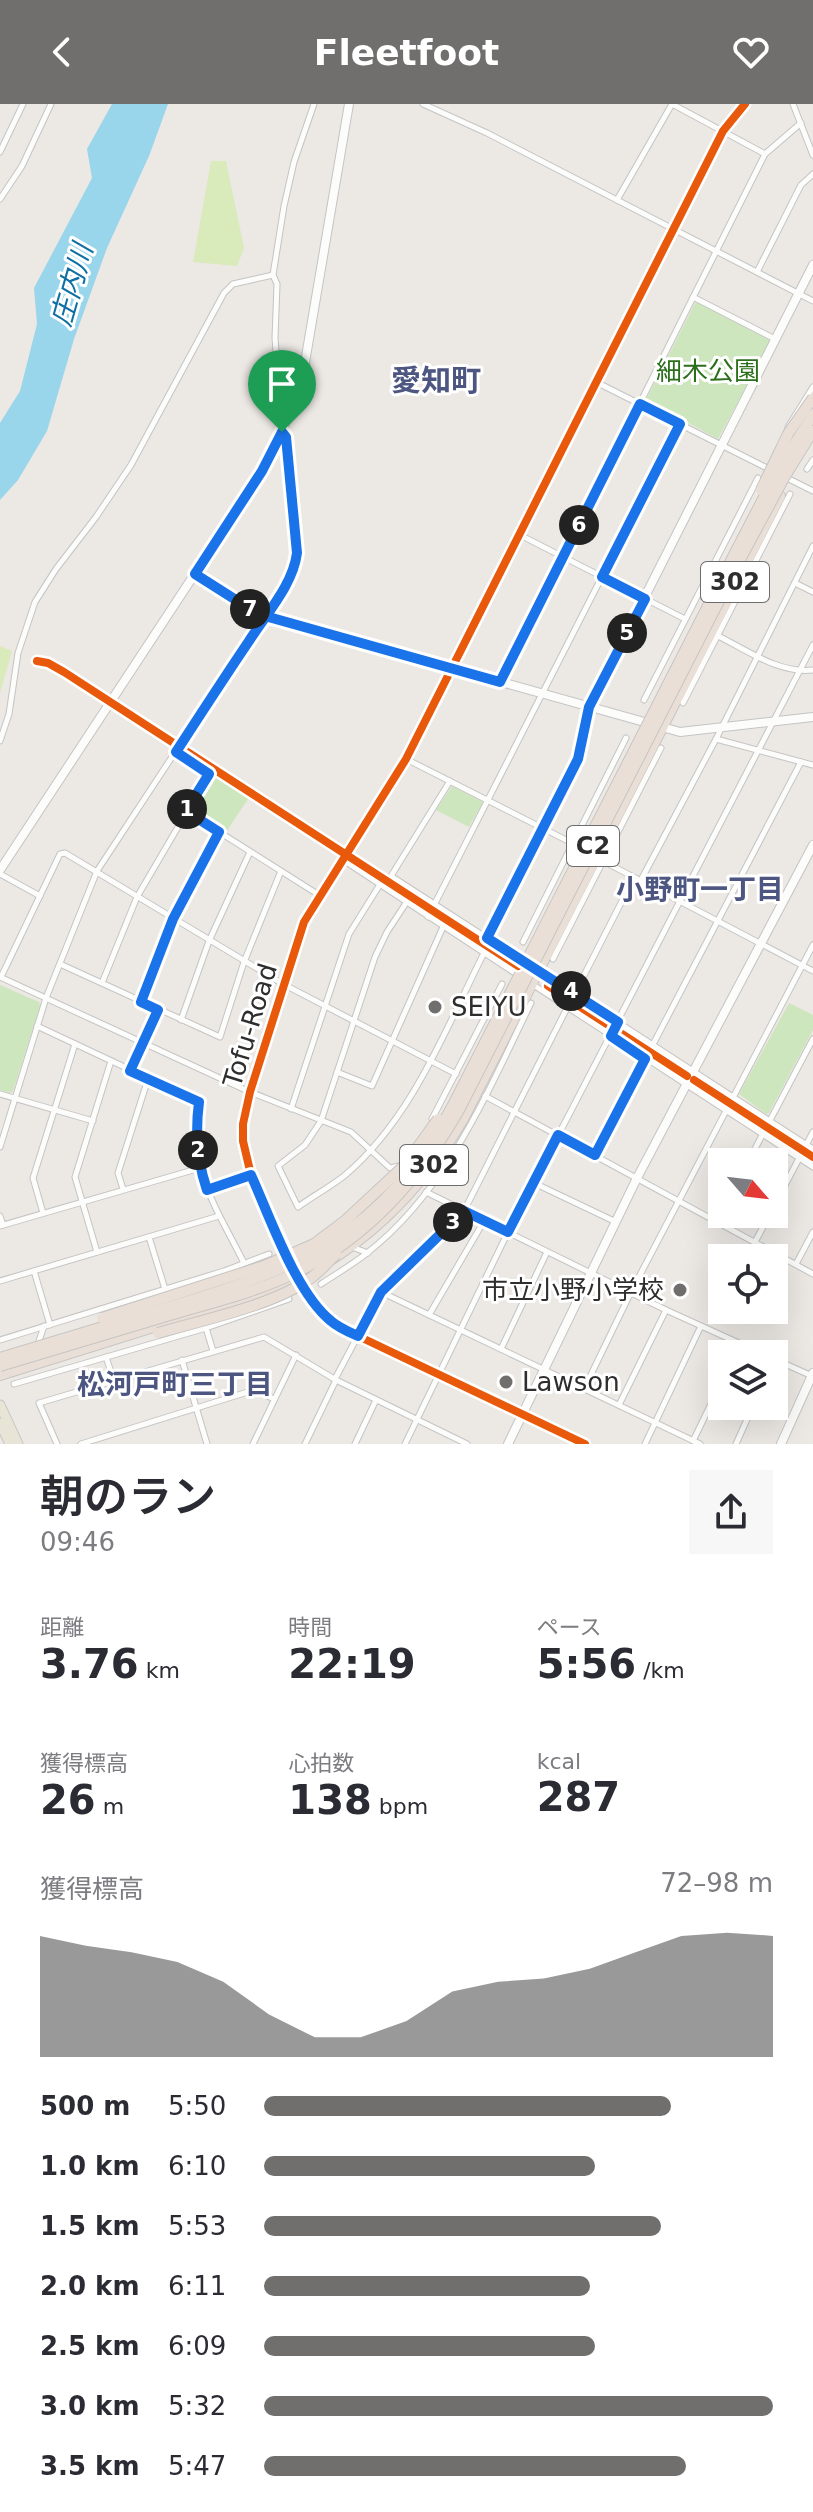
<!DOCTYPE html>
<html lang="ja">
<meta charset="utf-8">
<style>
:root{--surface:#fff;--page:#f7f7f7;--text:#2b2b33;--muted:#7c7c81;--accent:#706f6e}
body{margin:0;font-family:"DejaVu Sans","Noto Sans JP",sans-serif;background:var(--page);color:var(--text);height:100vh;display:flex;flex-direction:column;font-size:30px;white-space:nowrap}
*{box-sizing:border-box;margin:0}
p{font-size:26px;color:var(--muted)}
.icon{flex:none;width:44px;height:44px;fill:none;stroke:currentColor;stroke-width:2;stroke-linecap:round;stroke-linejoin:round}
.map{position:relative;height:1340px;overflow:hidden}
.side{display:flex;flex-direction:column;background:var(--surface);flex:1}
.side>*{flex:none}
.needle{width:52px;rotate:118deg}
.tools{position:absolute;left:708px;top:1044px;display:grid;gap:16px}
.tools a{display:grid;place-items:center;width:80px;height:80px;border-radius:0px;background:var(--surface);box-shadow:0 8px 32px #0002;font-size:40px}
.pin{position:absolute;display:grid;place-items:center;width:68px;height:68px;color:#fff;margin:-82px -34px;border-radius:50% 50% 50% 0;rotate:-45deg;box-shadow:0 0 8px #0007}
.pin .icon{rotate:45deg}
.km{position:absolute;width:40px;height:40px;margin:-20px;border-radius:50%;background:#222;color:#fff;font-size:22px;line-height:40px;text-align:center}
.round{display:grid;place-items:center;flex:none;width:84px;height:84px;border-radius:0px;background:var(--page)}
.summary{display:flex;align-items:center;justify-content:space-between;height:136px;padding:0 40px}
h1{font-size:44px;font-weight:600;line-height:60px}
.figures{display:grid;grid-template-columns:repeat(3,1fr);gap:12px;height:136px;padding:8px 40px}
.figures div{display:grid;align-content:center}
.figures b{font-size:40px;font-weight:600}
.figures small{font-size:22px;font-weight:400}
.figures p{font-size:22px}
.chart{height:224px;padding:16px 40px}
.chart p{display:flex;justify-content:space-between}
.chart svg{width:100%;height:144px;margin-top:8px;fill:var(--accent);opacity:.7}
ul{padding:0 40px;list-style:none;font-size:26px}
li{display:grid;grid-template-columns:128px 96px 1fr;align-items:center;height:60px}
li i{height:20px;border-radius:10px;background:var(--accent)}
header{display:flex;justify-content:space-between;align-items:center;height:104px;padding:0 40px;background:var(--accent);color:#fff;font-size:36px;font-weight:600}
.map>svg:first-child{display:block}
.green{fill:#cee6be}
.pitch{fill:#d9eabb}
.water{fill:#99d6ec}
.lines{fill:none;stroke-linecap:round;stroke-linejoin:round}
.street-casing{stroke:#c5c4c5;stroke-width:7}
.secondary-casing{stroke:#c5c4c5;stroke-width:10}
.primary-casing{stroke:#c6c5c4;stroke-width:11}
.highway-casing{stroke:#c6c5c4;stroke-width:12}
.street{stroke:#fcfcfb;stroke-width:5}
.secondary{stroke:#fcfcfb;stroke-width:8}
.primary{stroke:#e8e4d6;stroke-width:9}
.highway{stroke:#eadfd6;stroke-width:10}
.highway-bridge-casing{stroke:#c6c5c4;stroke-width:12;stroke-linecap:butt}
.highway-bridge{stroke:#eadfd6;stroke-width:10}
.cycleway-casing{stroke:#fff;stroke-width:13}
.cycleway{stroke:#e8590c;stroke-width:8}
.route-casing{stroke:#fff;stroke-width:16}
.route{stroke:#1a73e8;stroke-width:10}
.poi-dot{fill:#706f6e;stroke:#fff;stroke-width:3}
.labels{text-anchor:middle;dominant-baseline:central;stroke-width:6;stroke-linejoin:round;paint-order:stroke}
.shield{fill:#fff;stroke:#6d6d6d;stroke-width:2}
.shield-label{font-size:24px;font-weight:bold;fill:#2e2e2e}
.park-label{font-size:26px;fill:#2c6e1b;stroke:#fff}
.poi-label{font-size:26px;fill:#2e2e2e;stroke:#fff;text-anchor:start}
.street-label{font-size:26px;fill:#2e2e2e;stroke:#fff}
.water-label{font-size:28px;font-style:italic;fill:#0d6fa3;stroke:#fff}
.neighbourhood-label{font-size:28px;font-weight:bold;fill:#4d5680;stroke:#fff}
.quarter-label{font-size:30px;font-weight:bold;fill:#4d5680;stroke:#fff}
</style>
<header><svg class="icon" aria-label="back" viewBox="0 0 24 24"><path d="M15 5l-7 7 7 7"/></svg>Fleetfoot<svg class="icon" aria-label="heart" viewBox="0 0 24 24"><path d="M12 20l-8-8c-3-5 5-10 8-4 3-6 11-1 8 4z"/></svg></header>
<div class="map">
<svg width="813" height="1340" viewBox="0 0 813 1340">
<rect width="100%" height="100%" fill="#ece8e4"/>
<g class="green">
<path d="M698,198L771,237L718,335L646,296L695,199Z"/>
<path d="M213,668L250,692L226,728L190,703Z"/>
<path d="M452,682L483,698L469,723L436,706Z"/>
<path d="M550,879L612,920L609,925L547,885Z"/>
<path d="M0,881L39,898L40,902L13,987L10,989L0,986Z"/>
<path d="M789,899L813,911V926L769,1009L766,1010L739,990Z"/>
<path d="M654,947L687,969L684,974L651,953Z"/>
</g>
<g class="pitch">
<path d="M211,57H226L244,144L237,162L193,158Z"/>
<path d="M0,542L12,547L0,589Z"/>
</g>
<path class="water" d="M112,0H168L149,52L107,144L74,235L47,327L18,376L0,396V319L20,287L37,220L34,184L92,74L87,45Z"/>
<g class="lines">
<defs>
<g id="street">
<path d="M423,0L487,29L813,197"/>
<path d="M672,0L765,50"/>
<path d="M793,0L813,51"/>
<path d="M0,48L23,0"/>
<path d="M0,95L22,62L51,0"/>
<path d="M617,96L672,0"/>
<path d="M757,168L801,81L813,70"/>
<path d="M273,171L277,180L275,234L279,285L283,308L287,313"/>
<path d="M693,193L775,235"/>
<path d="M596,278L769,365"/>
<path d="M788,323L813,283"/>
<path d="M807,365L813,356"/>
<path d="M785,373L813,387"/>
<path d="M520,431L685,515"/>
<path d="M795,479L813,488"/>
<path d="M718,532C747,546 779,570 813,566"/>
<path d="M500,578L765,50L801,19"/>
<path d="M644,596L758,374"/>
<path d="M683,599L790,390"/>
<path d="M716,635L813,661"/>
<path d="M0,637L9,610L18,549L35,498L56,465L96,413L131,361L224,189L233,180L273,171L284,102L294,58L314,0"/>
<path d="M406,655L572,739"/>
<path d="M450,677L391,772L527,860"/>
<path d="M186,707L319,791"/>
<path d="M343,756L521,873"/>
<path d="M603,757L813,867"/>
<path d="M0,770L40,792"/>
<path d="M406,799L387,828L375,853L321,1017L305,1041L278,1062L298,1103C313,1092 330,1083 344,1072C412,1015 445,926 484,849"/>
<path d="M428,813L680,320"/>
<path d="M487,834L578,655L589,603"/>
<path d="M523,838L626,634"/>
<path d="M553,855L661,644"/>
<path d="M60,860L220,933L244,858L281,767"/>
<path d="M539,867L813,1045"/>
<path d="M0,873L250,988L351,1028L390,1064L399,1062"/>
<path d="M1,873L60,750L65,749L283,880L456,970"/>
<path d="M102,879L137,793L209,670L176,648"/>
<path d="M532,880L813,1063"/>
<path d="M575,889L623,795L641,776L716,635L813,442"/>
<path d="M141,898L173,815L219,728"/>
<path d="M181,916L209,837L250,748"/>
<path d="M37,922L199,998C191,1070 212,1096 243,1157"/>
<path d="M130,967L158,906"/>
<path d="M337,968L372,982L443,823"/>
<path d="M0,990L93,1017"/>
<path d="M485,992L813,1170"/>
<path d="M291,1005L349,830L379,782"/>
<path d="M432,1015L502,880"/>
<path d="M0,1043L46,894L97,767L291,472L297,449L286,333L283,329"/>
<path d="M595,1051L801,658"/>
<path d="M748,1058L813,935"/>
<path d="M534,1079L616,1118"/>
<path d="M123,1085L118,1069L148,975"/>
<path d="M207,1086L250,1071"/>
<path d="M426,1088L666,1206L763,1250"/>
<path d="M774,1102L813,1028"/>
<path d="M43,1109L33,1074L75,940"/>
<path d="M0,1112L3,1121"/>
<path d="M716,1117L722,1107"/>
<path d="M0,1122L200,1064"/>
<path d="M149,1133L165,1185"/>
<path d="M755,1138L770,1110"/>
<path d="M352,1143L368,1149"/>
<path d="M97,1148L75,1073L111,957"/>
<path d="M796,1160L813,1128"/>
<path d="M34,1167L50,1221"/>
<path d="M0,1177L219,1112"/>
<path d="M321,1180C336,1170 352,1161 367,1149C447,1087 488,987 531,899"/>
<path d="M381,1188L700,1340"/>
<path d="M429,1211L484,1117"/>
<path d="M206,1224L213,1247"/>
<path d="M0,1236L224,1167L269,1150"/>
<path d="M38,1240L44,1222"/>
<path d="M501,1245L547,1148"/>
<path d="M735,1250L740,1240"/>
<path d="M106,1253L114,1277"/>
<path d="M774,1255L812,1272"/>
<path d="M182,1256L207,1340"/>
<path d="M335,1275L381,1188L464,1107L567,904"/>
<path d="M14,1280L206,1224L289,1195"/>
<path d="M584,1285L631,1188L813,841"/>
<path d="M619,1301L666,1206"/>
<path d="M693,1337L722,1277"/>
<path d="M57,1340L39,1299L264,1233L336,1276L467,1340"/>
<path d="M81,1340L254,1286L274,1295"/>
<path d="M253,1340L296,1251"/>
<path d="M305,1340L336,1276"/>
<path d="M355,1340L376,1296"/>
<path d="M405,1340L508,1128L813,541"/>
<path d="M645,1340L701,1222"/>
<path d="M736,1340L753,1302"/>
</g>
<g id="secondary">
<path d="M195,470L258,510L680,628L813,613"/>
<path d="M589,603L813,161"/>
<path d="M0,766L244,395L282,328L303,270L349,0"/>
<path d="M508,1340L637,1074L813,741"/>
<path d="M585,1340L358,1232L330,1217L315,1201L299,1174L251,1071L243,1037V1020L250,988L304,818L406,655L723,27L745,0"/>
<path d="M781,1340L813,1269"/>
</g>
<g id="primary">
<path d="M0,1301L18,1340"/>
<path d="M0,1319L10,1340"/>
</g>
<path id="highway" d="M0,1271L281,1183C361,1146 419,1090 463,1015L780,392"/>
</defs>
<use href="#street" class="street-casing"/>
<use href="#secondary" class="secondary-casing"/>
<use href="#primary" class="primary-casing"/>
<use href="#highway" class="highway-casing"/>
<use href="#street" class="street"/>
<use href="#secondary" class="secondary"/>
<use href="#primary" class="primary"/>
<use href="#highway" class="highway"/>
<defs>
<g id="highway-bridge">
<path d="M761,386L788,330L813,294"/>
<path d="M102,1214L264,1162L314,1140L346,1116L405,1061L438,1015"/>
<path d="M158,1229C202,1216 271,1202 308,1176C319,1169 327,1159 336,1150"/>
<path d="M0,1254C56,1237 113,1220 169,1203C306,1162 379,1132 452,1003L736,447L778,366L813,311"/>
<path d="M0,1262C57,1245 113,1228 170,1211C213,1198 257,1188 297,1168C369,1133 420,1074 459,1006L743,450L785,372L813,327"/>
</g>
</defs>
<use href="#highway-bridge" class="highway-bridge-casing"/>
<use href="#highway-bridge" class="highway-bridge"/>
<defs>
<g id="cycleway">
<path d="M37,557L48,559L64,568L518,862"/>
<path d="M548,882L687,972"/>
<path d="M694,976L813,1053"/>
<path d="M585,1340L358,1232L330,1217L315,1201L299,1174L251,1071L243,1037V1020L250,988L304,818L406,655L723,27L745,0"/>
</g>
</defs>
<use href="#cycleway" class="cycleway-casing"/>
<use href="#cycleway" class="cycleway"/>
</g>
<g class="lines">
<defs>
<path id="route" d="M282,328L286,333L297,449C293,481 266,510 249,537C224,574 200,611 176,648L209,670L186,707L219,728L173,815L141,898L158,906L130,967L199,998C195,1029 197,1057 207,1086L251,1071C270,1113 296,1189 331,1217C339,1224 349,1228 358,1232L381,1188L464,1107L508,1128L558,1031L595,1051L645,955L611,932L618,918L487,834L578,655L589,603L645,495L602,473L680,320L640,300L500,578L265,512L258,510L195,470L262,367L282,328"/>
</defs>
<use href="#route" class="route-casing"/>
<use href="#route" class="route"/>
</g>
<g class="poi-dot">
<circle cx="435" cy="903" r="8"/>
<circle cx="680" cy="1186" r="8"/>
<circle cx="506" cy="1278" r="8"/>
</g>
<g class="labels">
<g class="shield">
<rect x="701" y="458" width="68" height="40" rx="6"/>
<rect x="567" y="722" width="52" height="40" rx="6"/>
<rect x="400" y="1041" width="68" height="40" rx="6"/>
</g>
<g class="shield-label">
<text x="735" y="478">302</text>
<text x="593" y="742">C2</text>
<text x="434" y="1061">302</text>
</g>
<g class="park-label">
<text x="708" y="267">細木公園</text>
</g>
<g class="poi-label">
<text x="451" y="903">SEIYU</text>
<text x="664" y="1186" text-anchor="end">市立小野小学校</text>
<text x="522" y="1278">Lawson</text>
</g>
<g class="street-label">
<text transform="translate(250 921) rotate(-73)">Tofu-Road</text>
</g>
<g class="water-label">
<text transform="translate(72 181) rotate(-74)">庄内川</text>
</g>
<g class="neighbourhood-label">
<text x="700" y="785">小野町一丁目</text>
<text x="175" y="1280">松河戸町三丁目</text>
</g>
<g class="quarter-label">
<text x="436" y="276">愛知町</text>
</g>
</g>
</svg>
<div class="tools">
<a><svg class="needle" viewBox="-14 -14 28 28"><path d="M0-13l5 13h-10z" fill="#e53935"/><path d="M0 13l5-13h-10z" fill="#7c7c81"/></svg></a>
<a><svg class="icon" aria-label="locate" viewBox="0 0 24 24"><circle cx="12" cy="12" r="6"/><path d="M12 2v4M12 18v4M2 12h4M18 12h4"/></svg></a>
<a><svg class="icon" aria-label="layers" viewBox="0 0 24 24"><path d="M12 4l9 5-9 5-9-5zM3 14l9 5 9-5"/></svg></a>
</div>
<div class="pin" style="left:282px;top:328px;background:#1e9e55"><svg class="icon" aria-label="arrive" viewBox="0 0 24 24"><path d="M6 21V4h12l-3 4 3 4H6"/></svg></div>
<b class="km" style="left:187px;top:705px">1</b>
<b class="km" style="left:198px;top:1046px">2</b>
<b class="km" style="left:453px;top:1118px">3</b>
<b class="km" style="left:571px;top:887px">4</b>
<b class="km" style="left:627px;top:529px">5</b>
<b class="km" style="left:579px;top:421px">6</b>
<b class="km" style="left:250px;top:505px">7</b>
</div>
<section class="side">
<div class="summary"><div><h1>朝のラン</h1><p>09:46</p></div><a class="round"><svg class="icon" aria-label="share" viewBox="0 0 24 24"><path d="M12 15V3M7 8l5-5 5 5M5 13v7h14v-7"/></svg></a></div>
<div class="figures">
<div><p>距離</p><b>3.76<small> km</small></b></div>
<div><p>時間</p><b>22:19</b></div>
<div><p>ペース</p><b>5:56<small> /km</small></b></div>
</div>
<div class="figures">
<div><p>獲得標高</p><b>26<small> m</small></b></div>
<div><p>心拍数</p><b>138<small> bpm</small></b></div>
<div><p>kcal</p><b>287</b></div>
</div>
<div class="chart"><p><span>獲得標高</span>72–98 m</p>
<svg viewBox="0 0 160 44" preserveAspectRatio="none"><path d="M0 44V7L10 10L20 12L30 15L40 21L50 31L60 38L70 38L80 33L90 24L100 21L110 20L120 17L130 12L140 7L150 6L160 7V44z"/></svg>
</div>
<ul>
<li><b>500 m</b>5:50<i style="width:80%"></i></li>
<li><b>1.0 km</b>6:10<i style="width:65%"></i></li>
<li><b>1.5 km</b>5:53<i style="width:78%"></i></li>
<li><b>2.0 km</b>6:11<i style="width:64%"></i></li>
<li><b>2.5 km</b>6:09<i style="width:65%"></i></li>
<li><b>3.0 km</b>5:32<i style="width:100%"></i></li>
<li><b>3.5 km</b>5:47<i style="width:83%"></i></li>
</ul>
</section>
